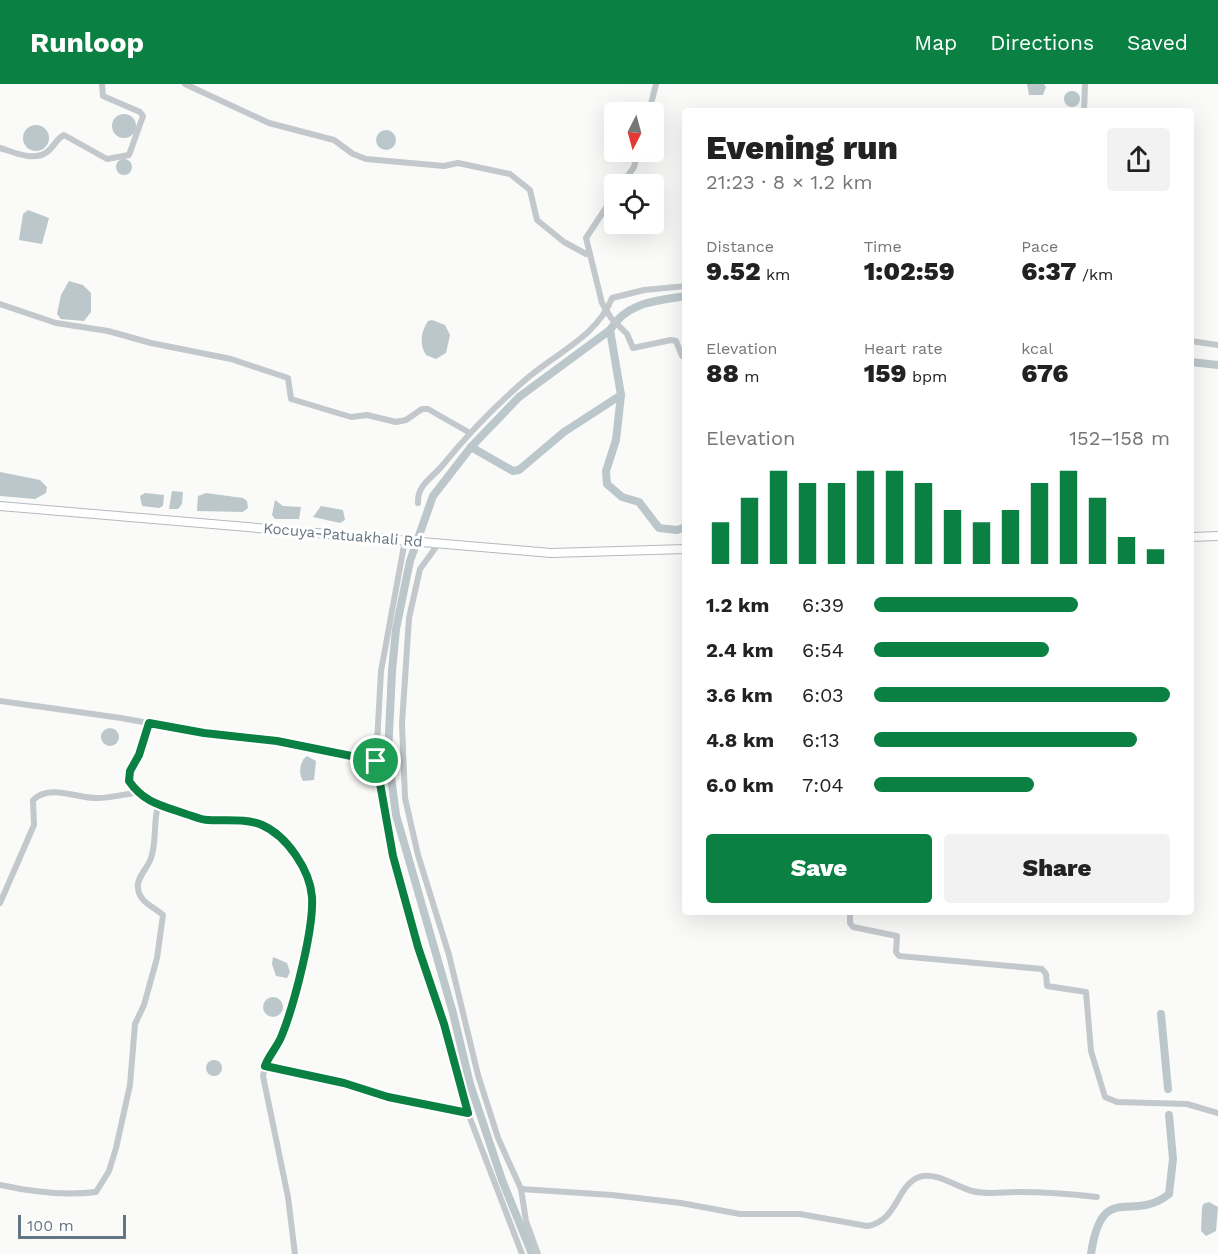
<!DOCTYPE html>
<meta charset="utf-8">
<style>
:root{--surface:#fff;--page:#f2f2f2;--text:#222;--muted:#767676;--accent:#0b8043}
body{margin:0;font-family:"Work Sans",sans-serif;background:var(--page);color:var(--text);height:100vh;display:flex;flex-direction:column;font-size:22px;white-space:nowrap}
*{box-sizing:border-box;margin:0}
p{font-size:20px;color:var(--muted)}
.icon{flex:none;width:33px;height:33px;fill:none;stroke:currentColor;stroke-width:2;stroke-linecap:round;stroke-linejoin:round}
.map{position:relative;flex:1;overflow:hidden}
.drawer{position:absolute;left:682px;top:24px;width:512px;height:807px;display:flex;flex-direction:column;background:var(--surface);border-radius:6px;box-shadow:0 6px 24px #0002}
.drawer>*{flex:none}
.needle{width:39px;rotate:186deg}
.fabs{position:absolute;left:604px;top:18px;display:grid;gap:12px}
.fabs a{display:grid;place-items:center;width:60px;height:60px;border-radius:6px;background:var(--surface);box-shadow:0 6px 24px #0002;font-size:30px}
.scale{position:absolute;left:18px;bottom:15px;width:108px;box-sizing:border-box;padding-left:6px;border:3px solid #657683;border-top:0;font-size:16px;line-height:21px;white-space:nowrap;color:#657683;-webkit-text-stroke:4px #fff;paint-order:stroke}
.pin{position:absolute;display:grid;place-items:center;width:51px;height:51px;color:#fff;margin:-26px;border:3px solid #fff;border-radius:50%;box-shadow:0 2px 6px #0007}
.round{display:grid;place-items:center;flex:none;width:63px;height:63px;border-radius:6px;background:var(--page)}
.headline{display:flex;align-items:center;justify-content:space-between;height:102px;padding:0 24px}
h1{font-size:33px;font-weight:800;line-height:45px}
.metrics{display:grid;grid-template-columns:repeat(3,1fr);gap:9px;height:102px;padding:6px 24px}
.metrics div{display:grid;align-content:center}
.metrics b{font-size:26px;font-weight:800}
.metrics small{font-size:16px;font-weight:400}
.metrics p{font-size:16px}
.chart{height:168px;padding:12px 24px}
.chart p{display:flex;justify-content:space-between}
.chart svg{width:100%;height:108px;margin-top:6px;stroke:var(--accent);stroke-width:6}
.button{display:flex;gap:12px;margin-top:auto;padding:12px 24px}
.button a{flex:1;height:69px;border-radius:6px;background:var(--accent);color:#fff;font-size:24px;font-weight:800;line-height:69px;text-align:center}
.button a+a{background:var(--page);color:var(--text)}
ul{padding:0 24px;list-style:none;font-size:20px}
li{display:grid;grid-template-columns:96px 72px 1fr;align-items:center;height:45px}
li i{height:15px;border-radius:8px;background:var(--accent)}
header{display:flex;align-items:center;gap:36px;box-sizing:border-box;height:84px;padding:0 30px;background:var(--accent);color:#fff}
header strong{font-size:28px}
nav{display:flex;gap:33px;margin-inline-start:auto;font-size:21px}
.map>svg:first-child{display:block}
.water{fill:#bbc7cb}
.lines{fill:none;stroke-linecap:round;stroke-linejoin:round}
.canal{stroke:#bbc7cb;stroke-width:8}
.secondary-casing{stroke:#b3babf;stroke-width:10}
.street{stroke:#c3c8cc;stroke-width:6}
.secondary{stroke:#fff;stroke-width:8}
.route-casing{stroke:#fff;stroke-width:12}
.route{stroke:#0b8043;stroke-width:8}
.labels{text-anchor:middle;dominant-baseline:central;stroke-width:6;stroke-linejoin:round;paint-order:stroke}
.street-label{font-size:15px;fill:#657683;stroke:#fff}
</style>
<header>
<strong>Runloop</strong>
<nav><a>Map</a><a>Directions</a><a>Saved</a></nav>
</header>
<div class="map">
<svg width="1218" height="1170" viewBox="0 0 1218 1170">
<rect width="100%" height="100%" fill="#fafaf8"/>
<g class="water">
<path d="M1027,0H1044L1046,3L1043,11H1029Z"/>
<circle cx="1072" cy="15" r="8"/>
<circle cx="124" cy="42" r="12"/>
<circle cx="36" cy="54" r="13"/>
<circle cx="386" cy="56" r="10"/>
<circle cx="124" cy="83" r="8"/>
<path d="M28,126L49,134L42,160L19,156L23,130Z"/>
<path d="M69,197L83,201L91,209V228L84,237L61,235L57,230L61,211Z"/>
<path d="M432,236L445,241L450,251L446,269L436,275L426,271C419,261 421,247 428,237Z"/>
<path d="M0,388L40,396L47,403L46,409L35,415L0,412Z"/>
<path d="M172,407L183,408L182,420L178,425H169Z"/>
<path d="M145,409L164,411L163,422L159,424L142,422L140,412Z"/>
<path d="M206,409L243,414L247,417L248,424L243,428L197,427L198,412Z"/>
<path d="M275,416L283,422L301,423L299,435H275L272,431Z"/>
<path d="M321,422L343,426L345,436L340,439L313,433Z"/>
<circle cx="110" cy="653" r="9"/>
<path d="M307,672L316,677L314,696L303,697C298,690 300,676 307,672Z"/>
<path d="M273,873L287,879L290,888L287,894L276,892L272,880Z"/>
<circle cx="273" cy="923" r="10"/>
<circle cx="214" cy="984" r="8"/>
<path d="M1209,1118L1218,1123L1216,1147L1206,1152L1201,1147L1202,1124L1203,1120Z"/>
</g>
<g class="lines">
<g class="canal">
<path d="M610,246L621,311L616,356L606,387L607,400L622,413L639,418L659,444L677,446L686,443"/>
<path d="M1191,278L1218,281"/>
<path d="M471,363L513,387L519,386L564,348L621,311"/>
<path d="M1161,930L1168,1005"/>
<path d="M532,1170L502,1096L470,1000L453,929L396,731L388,670L392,587L396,545L410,477L433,412L471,363L519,313L610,246C627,218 655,217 686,212"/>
<path d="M1091,1170C1102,1095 1132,1140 1169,1110L1173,1075L1169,1031"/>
</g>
<defs>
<g id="secondary">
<path d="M0,422L551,469L686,465"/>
<path d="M1191,453L1218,452"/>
</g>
</defs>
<use href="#secondary" class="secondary-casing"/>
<g class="street">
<path d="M185,0L269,39L334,56L353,70L366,75L444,82L458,79L510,90L530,106L537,136L564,158L586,170"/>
<path d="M1084,27L1085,0"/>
<path d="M649,28L656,0"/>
<path d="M0,64C14,68 33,78 47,68C54,63 56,55 64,51L107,75L129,71L143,32L140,28L103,12L102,0"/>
<path d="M622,100L634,83L638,68"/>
<path d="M615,110L586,154L602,219L611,234L627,250L633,264L671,256L676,257L682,272L686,273"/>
<path d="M0,220L56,239L108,247L151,259L231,275L288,294L291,315L351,333L367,331L396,338L406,336L422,325H428L470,349"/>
<path d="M1191,257L1218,261"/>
<path d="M418,419C417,401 432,394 442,382C467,351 494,323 524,297C554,270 597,253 612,214L644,206L686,202"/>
<path d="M405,456L381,587L376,677L378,695L393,772L418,863L444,940L468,1029L522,1170"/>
<path d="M439,459L420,485L409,534L402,640L405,714L418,771L449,871L478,991L498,1054L521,1105L526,1137L538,1170"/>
<path d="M0,617L121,634L204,649L277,657L376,677"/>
<path d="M149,639C145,646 128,693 130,698C138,719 185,731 205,736C211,737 217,735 223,735C262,737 290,750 303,788C306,796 311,806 312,814C313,848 295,920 282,951C276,966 266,976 263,992L288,1113L295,1170"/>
<path d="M0,819L34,741L33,716C50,699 78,715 98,714C111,714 124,710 137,709"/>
<path d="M850,828V839L853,843L897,852L896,868L899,872L1042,885L1046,890L1047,902L1086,908L1091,967L1105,1013L1117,1018L1187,1020L1218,1029"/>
<path d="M265,982L343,999L388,1013L468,1029"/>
<path d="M0,1101C32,1108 64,1112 96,1108L109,1087L116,1064L130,1001L135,940L144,921L157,874L163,831C154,823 139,818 138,804C136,794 148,784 151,774C157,757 153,739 158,722"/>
<path d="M521,1105L612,1111L681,1119L740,1130H800L867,1142C898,1137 896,1102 919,1093C936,1087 956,1103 972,1107C989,1111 1001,1108 1018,1108C1044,1108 1071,1110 1097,1113"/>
</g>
<use href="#secondary" class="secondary"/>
</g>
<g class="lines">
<defs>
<path id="route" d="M149,639L204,649L277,657L376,677L393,772L418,863L444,940L468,1029L388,1013L344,999L265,982C269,971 278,962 282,951C294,921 314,845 312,813C310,786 287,752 262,741C246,734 226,737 208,736C201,736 193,732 186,730C163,722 144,719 129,697L130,687L139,671Z"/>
</defs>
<use href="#route" class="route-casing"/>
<use href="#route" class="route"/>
</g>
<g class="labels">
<g class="street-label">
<text transform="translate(343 451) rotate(5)">Kocuya-Patuakhali Rd</text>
</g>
</g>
</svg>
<div class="fabs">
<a><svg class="needle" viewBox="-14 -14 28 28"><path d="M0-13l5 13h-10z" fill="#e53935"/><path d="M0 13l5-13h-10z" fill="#767676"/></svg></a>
<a><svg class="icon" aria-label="locate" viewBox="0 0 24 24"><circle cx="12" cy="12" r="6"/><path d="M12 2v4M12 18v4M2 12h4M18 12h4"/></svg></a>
</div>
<div class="scale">100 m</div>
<div class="pin" style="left:376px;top:677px;background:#1e9e55"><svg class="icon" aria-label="arrive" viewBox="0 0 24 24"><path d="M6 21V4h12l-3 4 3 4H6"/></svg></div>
<section class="drawer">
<div class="headline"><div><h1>Evening run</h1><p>21:23 · 8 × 1.2 km</p></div><a class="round"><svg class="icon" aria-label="share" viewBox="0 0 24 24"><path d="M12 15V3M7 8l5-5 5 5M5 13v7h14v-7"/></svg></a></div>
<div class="metrics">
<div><p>Distance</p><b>9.52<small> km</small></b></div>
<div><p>Time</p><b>1:02:59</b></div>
<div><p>Pace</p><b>6:37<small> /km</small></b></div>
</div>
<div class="metrics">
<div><p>Elevation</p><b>88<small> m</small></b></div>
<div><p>Heart rate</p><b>159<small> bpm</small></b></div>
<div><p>kcal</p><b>676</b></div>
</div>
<div class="chart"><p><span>Elevation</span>152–158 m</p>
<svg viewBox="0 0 160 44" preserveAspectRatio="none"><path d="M5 44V27M15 44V17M25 44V6M35 44V11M45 44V11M55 44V6M65 44V6M75 44V11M85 44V22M95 44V27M105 44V22M115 44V11M125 44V6M135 44V17M145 44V33M155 44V38"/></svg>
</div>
<ul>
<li><b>1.2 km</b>6:39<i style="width:69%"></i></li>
<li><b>2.4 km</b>6:54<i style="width:59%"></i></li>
<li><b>3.6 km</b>6:03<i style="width:100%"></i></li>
<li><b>4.8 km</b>6:13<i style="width:89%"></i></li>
<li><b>6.0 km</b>7:04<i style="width:54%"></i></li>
</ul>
<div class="button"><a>Save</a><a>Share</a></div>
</section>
</div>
